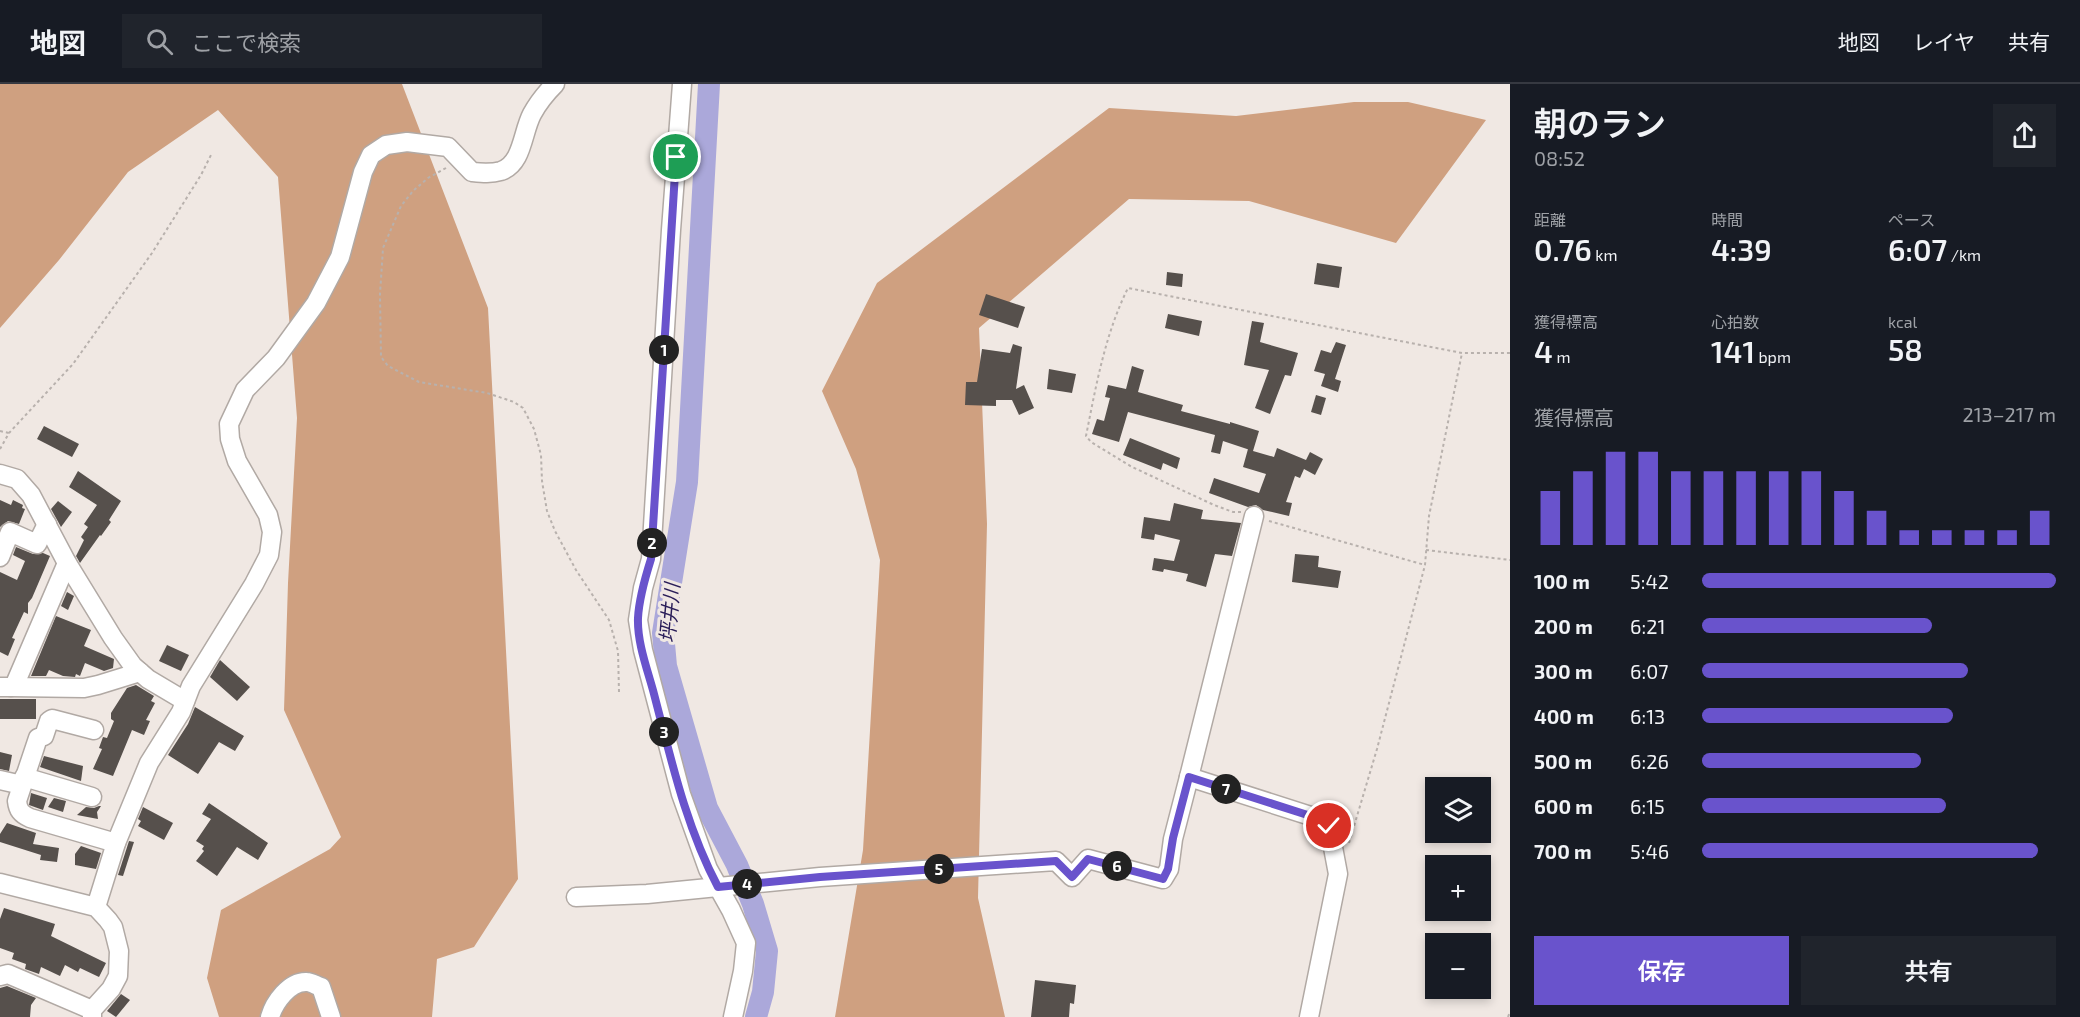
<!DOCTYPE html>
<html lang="ja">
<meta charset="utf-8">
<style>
:root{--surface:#171b24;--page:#20242c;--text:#f1f3f6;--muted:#9ea1a6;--line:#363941;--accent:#6953cc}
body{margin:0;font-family:"Exo 2","Noto Sans JP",sans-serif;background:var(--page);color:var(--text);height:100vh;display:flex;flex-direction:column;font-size:22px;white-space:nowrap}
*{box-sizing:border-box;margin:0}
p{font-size:20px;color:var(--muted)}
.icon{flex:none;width:33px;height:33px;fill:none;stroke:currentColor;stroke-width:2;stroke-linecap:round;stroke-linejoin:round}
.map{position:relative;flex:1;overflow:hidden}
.side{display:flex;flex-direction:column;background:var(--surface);width:570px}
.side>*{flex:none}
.fabs{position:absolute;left:1425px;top:693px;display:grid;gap:12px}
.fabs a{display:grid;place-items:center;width:66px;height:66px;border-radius:0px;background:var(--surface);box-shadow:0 3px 9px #0003;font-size:30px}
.pin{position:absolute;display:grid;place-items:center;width:51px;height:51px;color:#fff;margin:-26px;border:3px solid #fff;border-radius:50%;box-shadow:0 2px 6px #0007}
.km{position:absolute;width:30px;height:30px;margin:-15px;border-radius:50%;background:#222;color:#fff;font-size:16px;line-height:30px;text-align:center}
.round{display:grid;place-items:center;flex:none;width:63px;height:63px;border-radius:0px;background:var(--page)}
.head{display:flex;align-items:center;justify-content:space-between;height:102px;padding:0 24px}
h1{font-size:33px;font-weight:600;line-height:45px}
.figures{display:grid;grid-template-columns:repeat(3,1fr);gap:9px;height:102px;padding:6px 24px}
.figures div{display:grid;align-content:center}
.figures b{font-size:30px;font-weight:600}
.figures small{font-size:16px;font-weight:400}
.figures p{font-size:16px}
.chart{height:168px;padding:12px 24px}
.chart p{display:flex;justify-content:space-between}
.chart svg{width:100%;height:108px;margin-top:6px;stroke:var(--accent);stroke-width:6}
.action{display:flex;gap:12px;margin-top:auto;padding:12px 24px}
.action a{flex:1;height:69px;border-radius:0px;background:var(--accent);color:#fff;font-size:24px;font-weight:600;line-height:69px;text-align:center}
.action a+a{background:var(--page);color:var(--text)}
ul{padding:0 24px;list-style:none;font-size:20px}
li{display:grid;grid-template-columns:96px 72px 1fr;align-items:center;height:45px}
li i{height:15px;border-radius:8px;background:var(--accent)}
header{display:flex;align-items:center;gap:36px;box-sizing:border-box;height:84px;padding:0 30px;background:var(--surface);border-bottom:2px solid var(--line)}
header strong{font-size:28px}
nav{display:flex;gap:33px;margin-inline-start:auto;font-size:21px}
.search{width:420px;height:54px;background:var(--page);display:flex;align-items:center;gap:15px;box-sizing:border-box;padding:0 21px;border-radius:0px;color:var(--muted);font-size:22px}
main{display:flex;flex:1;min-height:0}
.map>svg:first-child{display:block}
.forest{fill:#cfa080}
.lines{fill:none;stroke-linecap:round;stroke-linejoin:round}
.river{stroke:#aba8da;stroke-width:22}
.building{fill:#56504c}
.minor-casing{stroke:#b1a9a4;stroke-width:21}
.path{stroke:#b8b1ad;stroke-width:2;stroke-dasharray:3 3;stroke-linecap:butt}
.minor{stroke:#fff;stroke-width:18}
.route-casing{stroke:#fff;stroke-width:12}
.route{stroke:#6953cc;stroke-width:8}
.labels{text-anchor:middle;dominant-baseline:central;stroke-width:6;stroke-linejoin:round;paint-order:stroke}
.water-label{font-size:20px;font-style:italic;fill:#291d58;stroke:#f0e8e3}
</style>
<header>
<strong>地図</strong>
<div class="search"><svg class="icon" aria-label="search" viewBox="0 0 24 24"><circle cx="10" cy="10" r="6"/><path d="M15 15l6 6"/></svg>ここで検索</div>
<nav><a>地図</a><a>レイヤ</a><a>共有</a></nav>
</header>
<main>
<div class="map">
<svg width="1510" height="933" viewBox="0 0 1510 933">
<rect width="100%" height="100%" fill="#f0e8e3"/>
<g class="forest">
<path d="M0,0H402L488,224L518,795L474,863L437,875L432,933H219L207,894L221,826L330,765L341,753L284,626L288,499L297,334L278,93L218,26L128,88L59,176L0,244Z"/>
<path d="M1354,18H1408L1486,36L1396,159L1249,117L1129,115L979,244L987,440L978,814L1005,933H835L863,766L880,476L856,385L822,307L877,199L1109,24L1236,32Z"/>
</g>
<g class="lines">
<path class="river" d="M709,0L687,398L663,549L666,582L707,724L737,781L753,820L767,867L763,908L756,933"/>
</g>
<g class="building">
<path d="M1317,179L1342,183L1339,204L1314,200Z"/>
<path d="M1167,188L1183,190L1182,203L1166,201Z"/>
<path d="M986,210L1025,223L1018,244L979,231Z"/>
<path d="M1168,230L1202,237L1199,252L1165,244Z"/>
<path d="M1252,237L1264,239L1260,258L1298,269L1291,292L1285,291L1270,330L1255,324L1269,286L1244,281Z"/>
<path d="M1336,258L1346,261L1335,295L1341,297L1338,308L1321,302L1325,290L1314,287L1321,266L1331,269Z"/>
<path d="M1013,260L1022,263L1016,305L1024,301L1034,324L1019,331L1012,316H996V322L965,321L966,298H977L982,265L1010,269Z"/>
<path d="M1132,282L1144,286L1138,308L1183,321L1181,327L1230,340V338L1259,347L1253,367L1274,373L1277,364L1306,376L1310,368L1323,375L1315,391L1304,385L1300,394L1295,392L1286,418L1292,419L1289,432L1263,426L1256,421L1248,423L1209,409L1214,394L1259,409L1266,390L1243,383L1248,365L1253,367L1223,357L1220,370L1211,368L1215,351L1128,328L1119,358L1092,350L1097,335L1104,337L1110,314L1105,313L1108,301L1126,305Z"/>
<path d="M1049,285L1076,290L1072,309L1047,305Z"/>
<path d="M1316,311L1326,314L1321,331L1311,328Z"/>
<path d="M44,342L79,360L72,373L37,355Z"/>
<path d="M1130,354L1180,374L1177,385L1163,379L1161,386L1123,371Z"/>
<path d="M78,387L121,417L109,436L111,438L101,452L100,451L80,479L76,472L84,456L81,453L88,443L84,440L97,421L69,403Z"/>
<path d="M0,416L11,421L13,416L23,421L22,424L25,425L19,440L8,437L0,443Z"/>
<path d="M58,417L72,428L61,443L51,425Z"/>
<path d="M1174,419L1203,426L1201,435L1241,439L1232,472L1215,470L1206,503L1186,497L1188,490L1164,485L1163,488L1152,486L1154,474L1174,477L1180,456L1155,450L1154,456L1141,454L1144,433L1170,437Z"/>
<path d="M16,463L33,470L43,469L50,472L32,514L28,519V530L24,528L12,554L15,555L8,572L0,568V488L17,496L25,477L13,471Z"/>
<path d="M1295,470L1319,472L1318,483L1341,487L1338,504L1292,498Z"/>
<path d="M67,508L74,512L68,526L61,522Z"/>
<path d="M56,532L91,546L84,562L114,575L113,584L104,587L85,579L80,592L76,590L75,593L63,592L49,586L46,592H31Z"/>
<path d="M167,561L189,571L181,587L159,577Z"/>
<path d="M220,576L250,603L237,617L210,593Z"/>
<path d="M136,601L154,612L151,617L155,619L146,636L150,637L144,651L132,646L113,692L93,685L102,665L99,664L103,653L107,654L114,637L111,635V629L127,604Z"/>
<rect x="0" y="615" width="36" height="20"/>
<path d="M195,623L244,652L235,667L219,658L198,690L168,671L188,640Z"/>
<path d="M0,668L12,671L9,687L0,685Z"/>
<path d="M44,672L83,682L81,697L40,683Z"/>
<path d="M31,709L47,714L43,726L29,721Z"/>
<path d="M54,714L66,717L63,728L48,723Z"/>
<path d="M209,719L268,759L258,776L237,763L217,792L196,777L204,767L202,765L204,762L196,757L211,735L202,730Z"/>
<path d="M99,722H101L97,728L98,735L77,731L86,723L94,724Z"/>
<path d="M143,723L173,739L164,756L138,742L141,737L138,735Z"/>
<path d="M7,739L36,749L33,760L59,764L57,778L40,776L41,771L0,758V750Z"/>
<path d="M129,757L134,758L123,792L118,791Z"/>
<path d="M81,762L101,769L96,785L75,781V770Z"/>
<path d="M4,824L55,840L51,852L106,879L99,893L80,884L78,888L65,881L60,892L41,883L39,890L25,885L26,880L12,875L14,869L0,864V835Z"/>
<path d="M1035,896L1076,901L1074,920L1070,919L1069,933H1031Z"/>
<path d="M7,902L36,914L31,921L30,933H0V904Z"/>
<path d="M121,910L130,916L116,933L107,927Z"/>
</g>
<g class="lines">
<defs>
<g id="minor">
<path d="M682,0L671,146L651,475L643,504L638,536L643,566L681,710L708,785L731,826L746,859L743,887L733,933"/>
<path d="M0,390L17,395L31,411L67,479L113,554L133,582L148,595L185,617"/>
<path d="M1254,432L1189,693L1317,734L1329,742L1338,790L1309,933"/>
<path d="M0,473L10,448L37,460L47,440"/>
<path d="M0,603H11L15,600L67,479"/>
<path d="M11,603L84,604L98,601L140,588"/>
<path d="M94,646L52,635L49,637L44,652L38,654L17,717C18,726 21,730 30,734L116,759"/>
<path d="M24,693L92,713"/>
<path d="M0,696L22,701"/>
<path d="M0,799L96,823L108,836L113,843L119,867L118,892L111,905L92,926V933"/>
<path d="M576,813L647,810L820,793L1056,777L1072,793L1088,775L1163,795L1169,785L1173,755L1189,693"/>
<path d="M96,823L116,759L149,679L181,628L191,602L254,500L269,471L272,448L268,431L237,377L230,355L229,340L245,306L276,274L316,219L340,173L363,88L371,71L386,61L407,58L448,63L472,88C482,89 491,90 501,87C523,79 522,49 532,30C538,19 546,9 555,0"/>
<path d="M0,892L8,890L92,926"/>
<path d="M270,933C274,919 289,897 307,898C311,898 317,902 321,903L331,933"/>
</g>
</defs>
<use href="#minor" class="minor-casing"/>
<g class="path">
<path d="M446,84L428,94L413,107L401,122L383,164L380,210L381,273L388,282L419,298L487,309L514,318L523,324L534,345L541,371L542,397L547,427L555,447L576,486L609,536L618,567L619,608"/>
<path d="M0,347L9,349"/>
<path d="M0,365L9,349L73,280L152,169L201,91L212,69"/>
<path d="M1241,428H1233L1214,421L1132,383L1091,358L1086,352C1096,302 1105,250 1128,204L1462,269H1510"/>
<path d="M1269,437L1425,481"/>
<path d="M1426,466L1510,476"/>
<path d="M1349,759L1377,665L1425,481L1429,432L1462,269"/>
<path d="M1508,933L1510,928"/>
</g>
<use href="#minor" class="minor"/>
</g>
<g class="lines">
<defs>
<path id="route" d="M676,73L651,475C645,494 639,514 638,534C637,559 648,587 654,610C671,675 686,743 718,803L820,793L1056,777L1072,793L1088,775L1163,795L1168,785L1173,754L1189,693L1317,734L1329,742"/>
</defs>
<use href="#route" class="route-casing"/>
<use href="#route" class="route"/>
</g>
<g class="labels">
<g class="water-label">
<text transform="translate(669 529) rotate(-85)">坪井川</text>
</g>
</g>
</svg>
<div class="fabs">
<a><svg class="icon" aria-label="layers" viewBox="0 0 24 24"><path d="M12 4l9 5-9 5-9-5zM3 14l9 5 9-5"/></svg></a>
<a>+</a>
<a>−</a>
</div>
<div class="pin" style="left:676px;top:73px;background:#1e9e55"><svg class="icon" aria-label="arrive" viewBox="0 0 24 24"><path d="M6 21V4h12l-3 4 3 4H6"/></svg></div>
<div class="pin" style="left:1329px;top:742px;background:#d93025"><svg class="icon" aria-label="check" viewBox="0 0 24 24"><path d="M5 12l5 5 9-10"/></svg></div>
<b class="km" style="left:664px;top:266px">1</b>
<b class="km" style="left:652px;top:459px">2</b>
<b class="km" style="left:664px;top:648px">3</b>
<b class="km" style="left:747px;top:800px">4</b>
<b class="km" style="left:939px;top:785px">5</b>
<b class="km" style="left:1117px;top:782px">6</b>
<b class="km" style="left:1226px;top:705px">7</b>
</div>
<section class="side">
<div class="head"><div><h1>朝のラン</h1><p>08:52</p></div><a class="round"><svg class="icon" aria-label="share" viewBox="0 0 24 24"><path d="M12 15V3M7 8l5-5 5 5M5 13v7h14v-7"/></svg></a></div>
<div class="figures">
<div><p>距離</p><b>0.76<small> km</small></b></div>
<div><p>時間</p><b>4:39</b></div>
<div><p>ペース</p><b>6:07<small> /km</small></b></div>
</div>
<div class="figures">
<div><p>獲得標高</p><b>4<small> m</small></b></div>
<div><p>心拍数</p><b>141<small> bpm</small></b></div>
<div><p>kcal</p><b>58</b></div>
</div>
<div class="chart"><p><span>獲得標高</span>213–217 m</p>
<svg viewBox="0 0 160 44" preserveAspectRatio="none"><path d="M5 44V22M15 44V14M25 44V6M35 44V6M45 44V14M55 44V14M65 44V14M75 44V14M85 44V14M95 44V22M105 44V30M115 44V38M125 44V38M135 44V38M145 44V38M155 44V30"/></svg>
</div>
<ul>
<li><b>100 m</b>5:42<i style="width:100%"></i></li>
<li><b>200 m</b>6:21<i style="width:65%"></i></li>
<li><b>300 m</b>6:07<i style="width:75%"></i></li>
<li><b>400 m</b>6:13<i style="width:71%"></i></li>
<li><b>500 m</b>6:26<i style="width:62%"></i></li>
<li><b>600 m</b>6:15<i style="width:69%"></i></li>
<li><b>700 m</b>5:46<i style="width:95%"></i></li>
</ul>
<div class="action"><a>保存</a><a>共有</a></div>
</section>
</main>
